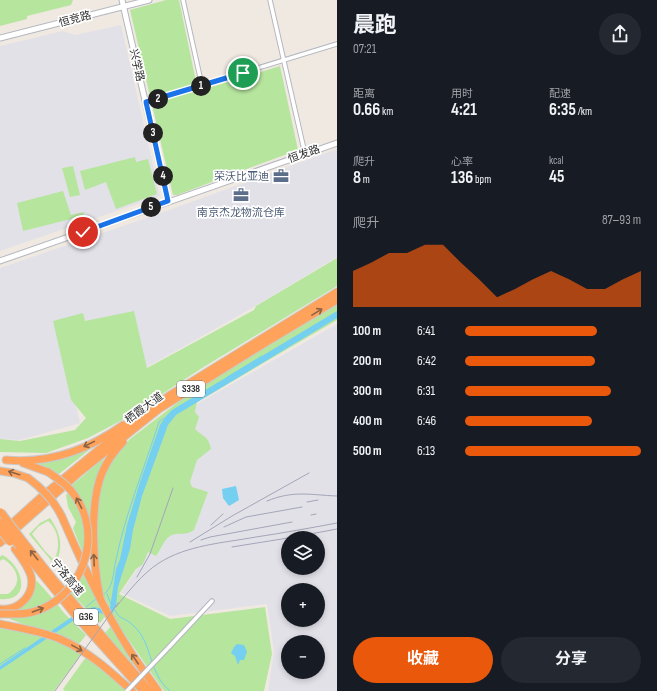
<!DOCTYPE html>
<html lang="zh">
<meta charset="utf-8">
<style>
:root{--surface:#171b24;--page:#242831;--text:#f1f3f6;--muted:#9ea1a6;--accent:#ea580c}
body{margin:0;font-family:"Sofia Sans Condensed","Noto Sans SC",sans-serif;background:var(--page);color:var(--text);height:100vh;display:flex;flex-direction:column;font-size:15px;white-space:nowrap}
*{box-sizing:border-box;margin:0}
p{font-size:13px;color:var(--muted)}
.icon{flex:none;width:22px;height:22px;fill:none;stroke:currentColor;stroke-width:2;stroke-linecap:round;stroke-linejoin:round}
.map{position:relative;flex:1;overflow:hidden}
.details{display:flex;flex-direction:column;background:var(--surface);width:320px}
.details>*{flex:none}
.controls{position:absolute;left:281px;top:531px;display:grid;gap:8px}
.controls a{display:grid;place-items:center;width:44px;height:44px;border-radius:50%;background:var(--surface);box-shadow:0 2px 6px #0003;font-size:20px}
.pin{position:absolute;display:grid;place-items:center;width:34px;height:34px;color:#fff;margin:-17px;border:2px solid #fff;border-radius:50%;box-shadow:0 1px 4px #0007}
.km{position:absolute;width:20px;height:20px;margin:-10px;border-radius:50%;background:#222;color:#fff;font-size:11px;line-height:20px;text-align:center}
.round{display:grid;place-items:center;flex:none;width:42px;height:42px;border-radius:21px;background:var(--page)}
.head{display:flex;align-items:center;justify-content:space-between;height:68px;padding:0 16px}
h1{font-size:22px;font-weight:700;line-height:30px}
.metrics{display:grid;grid-template-columns:repeat(3,1fr);gap:6px;height:68px;padding:4px 16px}
.metrics div{display:grid;align-content:center}
.metrics b{font-size:17px;font-weight:700}
.metrics small{font-size:11px;font-weight:400}
.metrics p{font-size:11px}
.chart{height:112px;padding:8px 16px}
.chart p{display:flex;justify-content:space-between}
.chart svg{width:100%;height:72px;margin-top:4px;fill:var(--accent);opacity:.7}
.button{display:flex;gap:8px;margin-top:auto;padding:8px 16px}
.button a{flex:1;height:46px;border-radius:24px;background:var(--accent);color:#fff;font-size:16px;font-weight:700;line-height:46px;text-align:center}
.button a+a{background:var(--page);color:var(--text)}
ul{padding:0 16px;list-style:none;font-size:13px}
li{display:grid;grid-template-columns:64px 48px 1fr;align-items:center;height:30px}
li i{height:10px;border-radius:5px;background:var(--accent)}
main{display:flex;flex:1;min-height:0}
.map>svg:first-child{display:block}
.industrial{fill:#e3e1e8;fill-rule:evenodd}
.green{fill:#b6e59e;fill-rule:evenodd}
.water{fill:#75cff0}
.lines{fill:none;stroke-linecap:round;stroke-linejoin:round}
.stream{stroke:#75cff0;stroke-width:1}
.street-casing{stroke:#b4b7c1;stroke-width:5.5}
.secondary-casing{stroke:#b4b7c1;stroke-width:7}
.highway-casing{stroke:#c9c9c9;stroke-width:9}
.street{stroke:#fff;stroke-width:3.5}
.secondary{stroke:#fff;stroke-width:5}
.highway{stroke:#ffa35c;stroke-width:7}
.rail{stroke:#a3a6b8;stroke-width:1}
.street-bridge-casing{stroke:#b4b7c1;stroke-width:5.5;stroke-linecap:butt}
.highway-bridge-casing{stroke:#c9c9c9;stroke-width:9;stroke-linecap:butt}
.street-bridge{stroke:#fff;stroke-width:3.5}
.highway-bridge{stroke:#ffa35c;stroke-width:7}
.oneway{stroke:#8c6343}
.route-casing{stroke:#fff;stroke-width:8}
.route{stroke:#1a73e8;stroke-width:5}
.labels{text-anchor:middle;dominant-baseline:central;stroke-width:3.5;stroke-linejoin:round;paint-order:stroke}
.shield{fill:#fff;stroke:#6d6d6d;stroke-width:1}
.shield-label{font-size:10px;font-weight:bold;fill:#2e2e2e}
.street-label{font-size:11px;fill:#2e2e2e;stroke:#fff}
.service-label{font-size:11px;fill:#4e5e75;stroke:#fff;text-anchor:end}
</style>
<main>
<div class="map">
<svg width="337" height="691" viewBox="0 0 337 691">
<rect width="100%" height="100%" fill="#efe9e1"/>
<g class="industrial">
<path d="M121,25L160,196L0,251V46L63,31L75,35Z"/>
<path d="M337,149V257L252,308L92,398L75,402L80,423L20,440L0,439V268L158,214Z"/>
<path d="M337,324V691H268L274,651L267,604L170,616L121,593L141,563L197,404ZM288,538H318V568H288ZM288,590H318V620H288ZM288,642H318V672H288Z"/>
</g>
<g class="green">
<path d="M0,0H73L71,5L27,16V19L0,26Z"/>
<path d="M166,0H179L198,91L280,66L298,150L177,195H173L130,10Z"/>
<path d="M135,157L136,162L148,159L157,194L116,209L106,182L85,190L80,171Z"/>
<path d="M73,166L80,195L70,197L62,168Z"/>
<path d="M63,191L71,215L84,212L83,216L23,231L17,203Z"/>
<path d="M337,258V286L202,368L122,420L88,438L46,453L0,452V439L20,441L75,430L86,418L71,400L53,321L83,313L85,321L134,311L147,368L254,310L256,306Z"/>
<path d="M337,305V320L197,402L195,412L199,417L195,429C204,438 208,435 211,449L197,460L190,482L192,487L208,492L194,530C186,536 180,532 172,535C164,538 161,550 156,556L148,552L143,564L136,569L119,594L170,619L265,607L272,654L264,691H164L119,626L101,591L97,559V514L101,484L107,469L111,461L130,439L198,387Z"/>
<path d="M98,443L59,474L35,462C62,462 75,456 98,443Z"/>
<path d="M104,458C94,483 91,503 91,530L71,486Z"/>
<path d="M68,493C78,505 84,521 85,537C86,542 84,548 83,553L73,528L76,522L68,507L66,495Z"/>
<path d="M50,518C61,534 64,547 55,565L29,534L40,523ZM48,521C59,530 61,548 54,560L45,551L32,534L39,526Z"/>
<path d="M2,555C23,565 33,602 0,599V594H8C24,583 17,567 3,559L0,561V557Z"/>
<path d="M85,573L106,615L100,623L71,593Z"/>
<path d="M37,581L53,599C41,607 27,611 13,611L34,583Z"/>
<path d="M57,604L64,613L86,635L78,645L10,619V617Z"/>
<path d="M112,625L135,663L133,665L105,633Z"/>
<path d="M0,627C29,632 56,640 82,653L54,691H0Z"/>
<path d="M86,657L102,669L127,691H65L63,689Z"/>
</g>
<g class="water">
<path d="M337,311V318L176,415L168,425L142,496L133,530L130,549L118,587L116,605L112,615C99,615 95,609 82,615L0,670V666L82,610L94,607L107,610L110,608L116,569L120,559L127,525L140,482L160,425L166,416L172,410Z"/>
<path d="M236,486L239,500L229,506L223,498L222,489Z"/>
<path d="M237,644L244,645L247,652L244,660H240L238,665L235,656L231,653L234,647Z"/>
</g>
<g class="lines">
<g class="stream">
<path d="M226,378L262,356"/>
<path d="M107,594L111,604"/>
<path d="M103,595C114,588 113,572 116,560C125,515 143,472 157,428L159,422L164,418"/>
<path d="M86,607L96,599"/>
<path d="M115,610C119,619 122,617 129,622C143,632 147,646 152,662"/>
<path d="M0,664L25,648"/>
<path d="M153,665C157,675 162,685 170,691"/>
</g>
<defs>
<g id="street">
<path d="M183,0L202,86"/>
<path d="M270,0L305,154"/>
<path d="M146,102L337,44"/>
<path d="M169,647L212,601"/>
</g>
<g id="secondary">
<path d="M122,0L168,201"/>
<path d="M0,38L149,0"/>
<path d="M0,261L337,143"/>
</g>
<g id="highway">
<path d="M6,460C50,464 88,450 123,425"/>
<path d="M23,463L48,472"/>
<path d="M0,471L13,473L28,478"/>
<path d="M62,517C82,563 103,609 130,651C139,665 149,678 158,691"/>
<path d="M7,528L40,498L130,424L170,395L337,292"/>
<path d="M23,541L54,580L150,691"/>
<path d="M0,543L80,472L159,409L265,343L337,300"/>
<path d="M19,546L80,621L143,691"/>
<path d="M100,598C93,564 89,505 102,473C107,461 114,451 123,442"/>
<path d="M0,609C19,611 35,595 31,576C28,566 21,557 15,549"/>
<path d="M0,624C20,628 41,631 60,639C88,651 110,671 132,691"/>
</g>
</defs>
<use href="#street" class="street-casing"/>
<use href="#secondary" class="secondary-casing"/>
<use href="#highway" class="highway-casing"/>
<use href="#street" class="street"/>
<use href="#secondary" class="secondary"/>
<use href="#highway" class="highway"/>
<g class="rail">
<path d="M267,501C294,490 310,495 337,496"/>
<path d="M307,502L318,500"/>
<path d="M311,515L316,514"/>
<path d="M211,525L223,514"/>
<path d="M224,527L246,517L302,507"/>
<path d="M289,538L337,529"/>
<path d="M201,540L210,537L292,522"/>
<path d="M190,542L232,516L309,473"/>
<path d="M232,547L288,538"/>
<path d="M137,577L150,554L173,488"/>
<path d="M116,607C129,591 142,574 159,563C187,545 223,543 256,537C283,533 310,528 337,523"/>
<path d="M55,691L118,603"/>
</g>
<defs>
<path id="street-bridge" d="M127,691L169,647"/>
<g id="highway-bridge">
<path d="M28,478C43,489 54,500 62,517"/>
<path d="M1,512L23,541"/>
<path d="M0,522L19,546"/>
<path d="M0,530L10,542"/>
<path d="M0,614C11,614 22,615 33,612C82,598 104,537 75,496C68,485 58,479 48,472"/>
</g>
</defs>
<use href="#street-bridge" class="street-bridge-casing"/>
<use href="#highway-bridge" class="highway-bridge-casing"/>
<use href="#street-bridge" class="street-bridge"/>
<use href="#highway-bridge" class="highway-bridge"/>
</g>
<defs><path id="oneway-shaft" d="M-6 0H5M1.5-3L5.5 0L1.5 3" fill="none" stroke-width="1.6" stroke-linecap="round" stroke-linejoin="round"/></defs>
<g class="oneway">
<use href="#oneway-shaft" transform="translate(317 312) rotate(-31)"/>
<use href="#oneway-shaft" transform="translate(89 444) rotate(154)"/>
<use href="#oneway-shaft" transform="translate(14 473) rotate(-163)"/>
<use href="#oneway-shaft" transform="translate(79 503) rotate(-117)"/>
<use href="#oneway-shaft" transform="translate(34 555) rotate(-129)"/>
<use href="#oneway-shaft" transform="translate(94 560) rotate(-92)"/>
<use href="#oneway-shaft" transform="translate(38 610) rotate(-20)"/>
<use href="#oneway-shaft" transform="translate(77 648) rotate(29)"/>
<use href="#oneway-shaft" transform="translate(135 659) rotate(-124)"/>
</g>
<g class="lines">
<defs>
<path id="route" d="M83,232L168,201L146,102L243,73"/>
</defs>
<use href="#route" class="route-casing"/>
<use href="#route" class="route"/>
</g>
<defs>
<symbol id="office-bare" viewBox="-9 -9 18 18"><path d="M-6-3h4V-5.5h4V-3h4V5H-6ZM-1-4.5V-3h2v-1.5ZM-6 0V1H6V0Z" fill="#5c6f8a" stroke="#fff" stroke-width="2.5" paint-order="stroke"/></symbol>
</defs>
<g fill-rule="evenodd">
<use href="#office-bare" x="270" y="165" width="22" height="22"/>
<use href="#office-bare" x="230" y="184" width="22" height="22"/>
</g>
<g class="labels">
<g class="shield">
<rect x="177" y="381" width="28" height="16" rx="3"/>
<rect x="74" y="609" width="24" height="16" rx="3"/>
</g>
<g class="shield-label">
<text x="191" y="389">S338</text>
<text x="86" y="617">G36</text>
</g>
<g class="street-label">
<text transform="translate(75 19) rotate(-15)">恒竞路</text>
<text transform="translate(137 65) rotate(77)">兴学路</text>
<text transform="translate(304 154) rotate(-19)">恒发路</text>
<text transform="translate(144 408) rotate(-36)">栖霞大道</text>
<text transform="translate(67 577) rotate(50)">宁洛高速</text>
</g>
<g class="service-label">
<text x="269" y="176">荣沃比亚迪</text>
<text x="241" y="212" text-anchor="middle">南京杰龙物流仓库</text>
</g>
</g>
</svg>
<div class="controls">
<a><svg class="icon" aria-label="layers" viewBox="0 0 24 24"><path d="M12 4l9 5-9 5-9-5zM3 14l9 5 9-5"/></svg></a>
<a>+</a>
<a>−</a>
</div>
<div class="pin" style="left:243px;top:73px;background:#1e9e55"><svg class="icon" aria-label="arrive" viewBox="0 0 24 24"><path d="M6 21V4h12l-3 4 3 4H6"/></svg></div>
<div class="pin" style="left:83px;top:232px;background:#d93025"><svg class="icon" aria-label="check" viewBox="0 0 24 24"><path d="M5 12l5 5 9-10"/></svg></div>
<b class="km" style="left:201px;top:86px">1</b>
<b class="km" style="left:158px;top:99px">2</b>
<b class="km" style="left:153px;top:133px">3</b>
<b class="km" style="left:163px;top:176px">4</b>
<b class="km" style="left:151px;top:207px">5</b>
</div>
<section class="details">
<div class="head"><div><h1>晨跑</h1><p>07:21</p></div><a class="round"><svg class="icon" aria-label="share" viewBox="0 0 24 24"><path d="M12 15V3M7 8l5-5 5 5M5 13v7h14v-7"/></svg></a></div>
<div class="metrics">
<div><p>距离</p><b>0.66<small> km</small></b></div>
<div><p>用时</p><b>4:21</b></div>
<div><p>配速</p><b>6:35<small> /km</small></b></div>
</div>
<div class="metrics">
<div><p>爬升</p><b>8<small> m</small></b></div>
<div><p>心率</p><b>136<small> bpm</small></b></div>
<div><p>kcal</p><b>45</b></div>
</div>
<div class="chart"><p><span>爬升</span>87–93 m</p>
<svg viewBox="0 0 160 44" preserveAspectRatio="none"><path d="M0 44V22L10 17L20 11L30 11L40 6L50 6L60 17L70 27L80 38L90 33L100 27L110 22L120 27L130 33L140 33L150 27L160 22V44z"/></svg>
</div>
<ul>
<li><b>100 m</b>6:41<i style="width:75%"></i></li>
<li><b>200 m</b>6:42<i style="width:74%"></i></li>
<li><b>300 m</b>6:31<i style="width:83%"></i></li>
<li><b>400 m</b>6:46<i style="width:72%"></i></li>
<li><b>500 m</b>6:13<i style="width:100%"></i></li>
</ul>
<div class="button"><a>收藏</a><a>分享</a></div>
</section>
</main>
